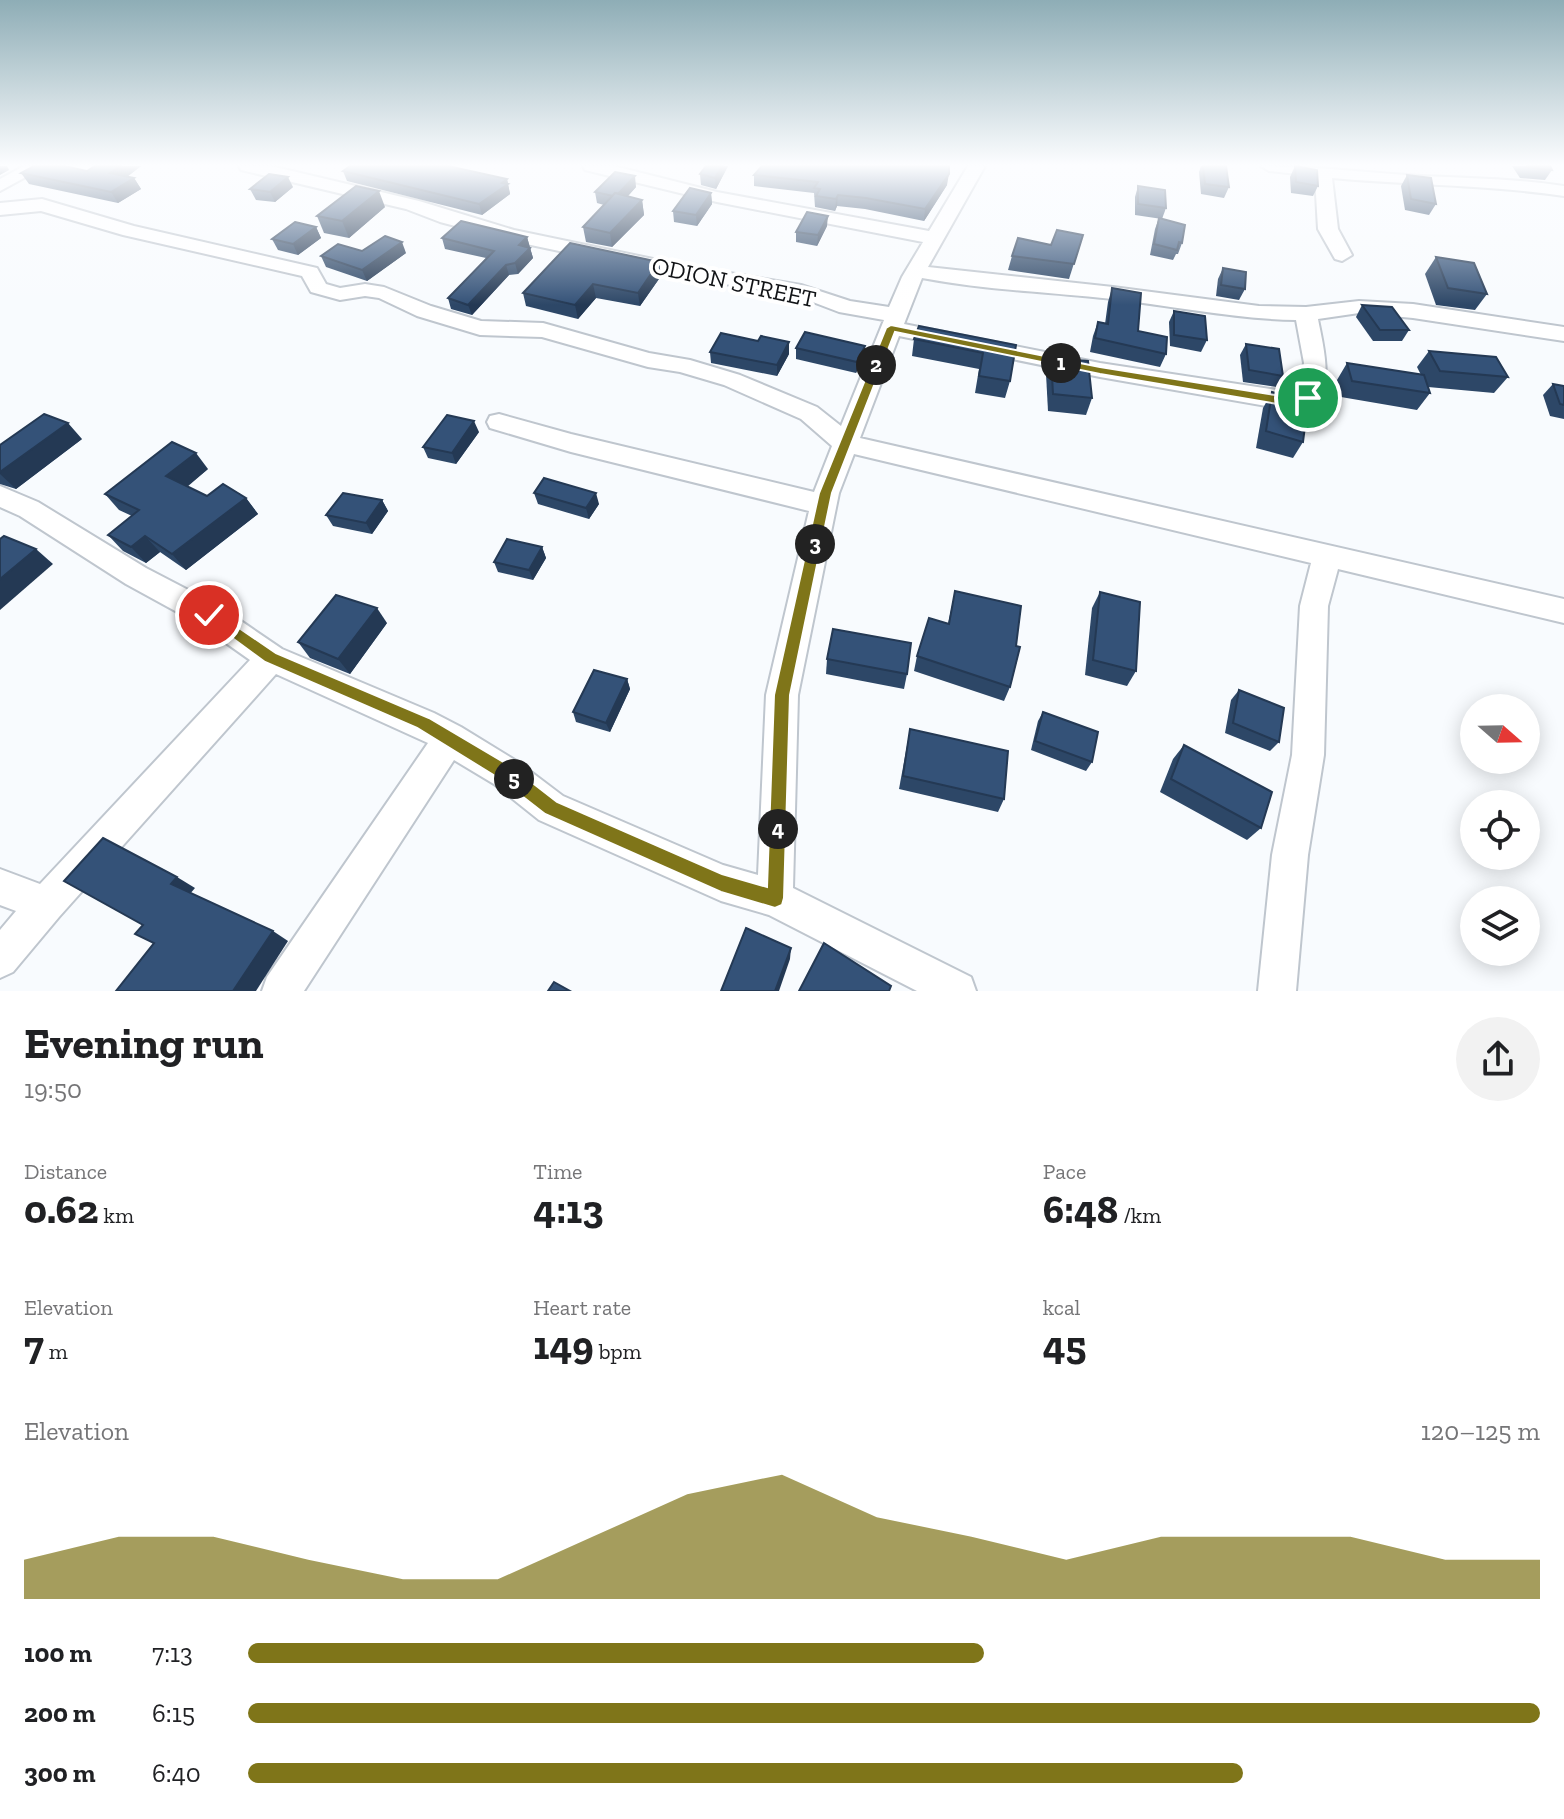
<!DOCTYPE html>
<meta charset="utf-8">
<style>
:root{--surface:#fff;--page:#f2f2f2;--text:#202124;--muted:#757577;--accent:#7f7519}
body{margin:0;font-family:"Zilla Slab",serif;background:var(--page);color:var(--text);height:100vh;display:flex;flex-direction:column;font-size:30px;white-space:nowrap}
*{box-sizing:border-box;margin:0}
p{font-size:26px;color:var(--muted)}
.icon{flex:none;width:44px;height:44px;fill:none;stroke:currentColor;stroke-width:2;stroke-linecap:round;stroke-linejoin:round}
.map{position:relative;height:991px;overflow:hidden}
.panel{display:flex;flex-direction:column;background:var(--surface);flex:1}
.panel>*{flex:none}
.needle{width:52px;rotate:110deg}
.fabs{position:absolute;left:1460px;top:694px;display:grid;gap:16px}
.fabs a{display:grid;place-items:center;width:80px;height:80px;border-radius:50%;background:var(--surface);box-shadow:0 4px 20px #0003;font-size:40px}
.pin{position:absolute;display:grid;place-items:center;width:68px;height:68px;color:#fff;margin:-34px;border:4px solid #fff;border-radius:50%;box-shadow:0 2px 8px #0007}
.km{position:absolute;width:40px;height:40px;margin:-20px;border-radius:50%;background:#222;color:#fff;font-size:22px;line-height:40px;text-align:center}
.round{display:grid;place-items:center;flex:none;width:84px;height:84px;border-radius:42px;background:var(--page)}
.head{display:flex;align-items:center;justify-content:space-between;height:136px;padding:0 24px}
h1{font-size:44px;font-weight:700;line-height:60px}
.figures{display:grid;grid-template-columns:repeat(3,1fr);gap:12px;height:136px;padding:8px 24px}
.figures div{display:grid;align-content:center}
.figures b{font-size:40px;font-weight:700}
.figures small{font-size:22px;font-weight:400}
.figures p{font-size:22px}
.chart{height:224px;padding:16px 24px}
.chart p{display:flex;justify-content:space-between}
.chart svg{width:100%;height:144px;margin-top:8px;fill:var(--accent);opacity:.7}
ul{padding:0 24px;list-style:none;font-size:26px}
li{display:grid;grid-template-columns:128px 96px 1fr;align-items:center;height:60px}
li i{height:20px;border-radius:10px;background:var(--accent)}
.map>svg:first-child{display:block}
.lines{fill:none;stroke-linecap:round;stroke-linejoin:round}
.minor-casing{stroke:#bfc6ce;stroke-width:4}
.minor{fill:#fff;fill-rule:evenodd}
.wall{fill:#2d4767}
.shaded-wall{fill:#243954}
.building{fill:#345278;stroke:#243954;stroke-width:2}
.route{fill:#7f7519;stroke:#fff;stroke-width:2}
.labels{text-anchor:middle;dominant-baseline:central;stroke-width:8;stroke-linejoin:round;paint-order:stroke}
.far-street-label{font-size:24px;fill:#111316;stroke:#fff}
</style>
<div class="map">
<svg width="1564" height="991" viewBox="0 0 1564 991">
<rect width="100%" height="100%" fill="#f8fbfe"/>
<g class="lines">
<defs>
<g id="minor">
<path d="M24,166H46L0,191V179Z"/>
<path d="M239,166H271L419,201L514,230L682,265L801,285L850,301L889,307L902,277L923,242L717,202L585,170L583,166H614L717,192L929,231L968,166H985L928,267L1113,287L1259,306L1306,307L1359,301L1413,304L1564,327V341L1413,318L1359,313L1318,319C1322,341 1333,380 1318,401C1314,407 1302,409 1295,411L1100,377L899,336L860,438L1564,599V623L1338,569L1328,606L1324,755L1308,855L1296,991H1258L1272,855L1292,755L1300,606L1311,563L854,454L839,493L798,695L793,888L971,977L976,991H917L769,915L721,901L539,820L494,784L454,760L304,991H262L267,977L428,743L276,674L59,917L13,972L0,978V930L16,911L0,905V869L40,884L250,660L199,624L126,584L20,516L0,507V486L38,502L146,568L219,606L282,649L434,713L461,727L518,762L563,796L723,865L758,875L766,695L809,511L571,452L490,428L487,422L490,416L499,414L571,434L814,492L832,446L801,419L724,385L680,372L648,367L542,337L480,335L417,316L379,298L365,296L340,300L311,292L302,276L123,235L41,211L0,215V203L42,199L134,226L317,268L326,284L340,288L365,284L384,287L431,306L481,321L543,323L649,353L690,360L740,375L817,407L841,426L884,320L839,312L797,296L682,277L512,241L440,222L406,209L241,170ZM922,278C985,290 1049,292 1112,299C1174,306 1234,319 1296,320L1304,363L1297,393L1100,363L904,324Z"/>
<path d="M1261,166C1315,166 1367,173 1422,176C1469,178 1517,179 1564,186V196C1489,185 1409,185 1332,178L1338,229L1352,255L1342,261L1335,259L1318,229L1315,176L1269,171Z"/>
</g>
</defs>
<use href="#minor" class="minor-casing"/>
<use href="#minor" class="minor"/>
</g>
<g class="wall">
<path d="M141,166L127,177L134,178L141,189L118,203L29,184L21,173L87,171Z"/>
<path d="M728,166L716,189L701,185L700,174Z"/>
<path d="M1201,166H1226L1229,187L1224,198L1201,194L1199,172Z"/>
<path d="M1295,166L1318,186L1313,196L1291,193L1290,177Z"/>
<path d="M1512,166H1550L1552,170L1545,180L1520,178Z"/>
<path d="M343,171L507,179L510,194L482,215L347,181Z"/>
<path d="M754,175L947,185L924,221L865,209L837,206L835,211L815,207L814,193L754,186Z"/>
<path d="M1407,175L1436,204L1429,215L1405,210L1401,186Z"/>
<path d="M1138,186L1166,208L1162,219L1135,215V197Z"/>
<path d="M293,187L275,202L256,200L250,189Z"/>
<path d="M636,187L628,196L642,200L644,215L612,247L586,242L583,227L604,205L597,203L595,192Z"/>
<path d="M711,193L712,204L697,226L674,222L673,211Z"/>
<path d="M385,207L349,238L324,233L317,216Z"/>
<path d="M1159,218L1182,243L1178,254H1176L1173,260L1150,255L1155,229Z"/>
<path d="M827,226L817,246L796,242V232Z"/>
<path d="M316,227L321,238L298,255L278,250L272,239Z"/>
<path d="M1083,235L1069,279L1008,270L1012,256Z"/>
<path d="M527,237L533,258L518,274L509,275L472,315L451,309L448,298L486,258L445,249L442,238Z"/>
<path d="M362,251L406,253L367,281L326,267L321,256Z"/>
<path d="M1436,257L1487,294L1475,310L1436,305L1425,274Z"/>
<path d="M659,262L661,276L640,306L596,298L578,319L526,306L523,293Z"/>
<path d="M1223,268L1245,289L1239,300L1216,296L1218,279Z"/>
<path d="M1112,288L1138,331L1166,354L1160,367L1090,352L1093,336L1098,322L1105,324L1108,302Z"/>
<path d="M1362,305L1409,330L1402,341H1373L1356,317Z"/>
<path d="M1174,311L1207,340L1201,352L1170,346L1169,322Z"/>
<path d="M914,339L1016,345L1010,381L1005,398L975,393L979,369L912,356Z"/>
<path d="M1246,344L1283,376L1277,387L1243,382L1240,355Z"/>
<path d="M865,346L864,357L856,373L796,359V348Z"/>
<path d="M1429,351L1508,377L1494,393L1428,387L1430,393L1417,410L1341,397L1337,380L1347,363L1421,375L1417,367Z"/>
<path d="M710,352L789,354L777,376L711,363Z"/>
<path d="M1051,358L1092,398L1086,415L1048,411L1046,374Z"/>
<path d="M1553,384L1564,386V419L1550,416L1543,395Z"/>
<path d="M1272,392L1303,442L1293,458L1256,448L1263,408Z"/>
<path d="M479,432L456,464L428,458L423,447Z"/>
<path d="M82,439L16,489L0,484V445Z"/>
<path d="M208,469L187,486L207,496L246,498L258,514L186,570L160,552L146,563L123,551L108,535L132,516L119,510L105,494Z"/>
<path d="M534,493L599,504L589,519L538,504Z"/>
<path d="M382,500L388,511L372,534L333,526L326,515Z"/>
<path d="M542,547L546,558L533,580L498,572L494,562Z"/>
<path d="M955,591L1010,687L1004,701L914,671L917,656L948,624Z"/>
<path d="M1100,592L1136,671L1127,686L1085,675L1092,608Z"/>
<path d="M387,623L350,674L310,658L298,642Z"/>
<path d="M827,659L907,674L904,689L826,674Z"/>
<path d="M627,679L630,689L610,732L576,722L573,712Z"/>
<path d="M1239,690L1279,742L1270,751L1225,733L1231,700Z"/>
<path d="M1043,712L1092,762L1086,771L1031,750L1038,721Z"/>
<path d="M910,729L1004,799L998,812L899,789Z"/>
<path d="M1184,745L1261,828L1247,840L1160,792L1173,759Z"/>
</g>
<g class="shaded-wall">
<path d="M0,166H7L9,170L0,175Z"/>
<path d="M120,166H141L117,184L110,173Z"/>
<path d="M722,166H728L716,189L715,178Z"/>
<path d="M949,174L947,185L924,221L925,209Z"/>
<path d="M635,176L636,187L618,207L616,197Z"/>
<path d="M288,177L293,187L275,202L270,192Z"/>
<path d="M134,178L141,189L118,203L111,192Z"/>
<path d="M507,179L510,194L482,215L479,204Z"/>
<path d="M379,191L385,207L349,238L342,221Z"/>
<path d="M711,193L712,204L697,226L696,215Z"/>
<path d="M838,195L837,206L835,211L836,199Z"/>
<path d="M642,200L644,215L612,247L610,233Z"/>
<path d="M828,216L827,226L817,246L818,235Z"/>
<path d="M316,227L321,238L298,255L293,244Z"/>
<path d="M527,237L530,248L519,245Z"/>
<path d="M402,242L406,253L367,281L362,270Z"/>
<path d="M530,248L533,258L518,274L515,263Z"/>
<path d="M659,262L661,276L640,306L638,293Z"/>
<path d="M506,265L509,275L472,315L468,305Z"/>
<path d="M593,284L596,298L578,319L575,305Z"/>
<path d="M789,342V354L777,376V365Z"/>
<path d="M865,346L864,357L856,373L857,362Z"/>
<path d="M474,421L479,432L456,464L452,453Z"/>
<path d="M68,423L82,439L16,489L0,474V472Z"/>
<path d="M196,453L208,469L180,493L166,476Z"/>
<path d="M596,493L599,504L589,519L586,508Z"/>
<path d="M246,498L258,514L186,570L172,554Z"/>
<path d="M382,500L388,511L372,534L366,523Z"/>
<path d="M145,536L160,552L146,563L131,547Z"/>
<path d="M542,547L546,558L533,580L529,570Z"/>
<path d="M36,549L53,564L0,610V579Z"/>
<path d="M377,608L387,623L350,674L338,659Z"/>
<path d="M627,679L630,689L610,732L606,723Z"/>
<path d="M177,877L195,888L189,895L171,884Z"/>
<path d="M273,931L288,941L256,991H233Z"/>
<path d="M791,948L790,959L779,991H775Z"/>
</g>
<g class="building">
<path d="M34,166H64L87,171L95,166H120L110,173L134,178L111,192L21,173Z"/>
<path d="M350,166H448L507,179L502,183L508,184L479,204L343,171Z"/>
<path d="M706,166H722L715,178L700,174Z"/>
<path d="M762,166H949V174L925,209L866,198L838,195L836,199L816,196L820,189L814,188L818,182L754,175Z"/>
<path d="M1203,166H1226L1229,187L1205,184Z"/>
<path d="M1295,166L1317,170L1318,186L1296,182Z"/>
<path d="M1527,166H1550L1552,170L1527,167Z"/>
<path d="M615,172L635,176L618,194L615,193L613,196L595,192Z"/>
<path d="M269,174L288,177L270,192L250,189Z"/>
<path d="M1407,175L1431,178L1436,204L1411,199Z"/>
<path d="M356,186L379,191L342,221L317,216Z"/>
<path d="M1138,186L1165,190L1166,208L1138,204Z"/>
<path d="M690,188L711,193L696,215L673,211Z"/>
<path d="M615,193L642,200L610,233L583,227Z"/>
<path d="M807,212L828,216L818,235L796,232Z"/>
<path d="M1159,218L1185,225L1182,243L1179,242L1177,250L1154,244Z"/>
<path d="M461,221L527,237L519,245L530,248L515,263L506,265L468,305L448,298L494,251L442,238Z"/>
<path d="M295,222L316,227L293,244L272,239Z"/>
<path d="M1057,230L1083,235L1074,264L1012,256L1018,238L1051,245Z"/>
<path d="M385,236L402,242L362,270L321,256L338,244L362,251Z"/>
<path d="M570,243L659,262L638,293L593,284L575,305L523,293Z"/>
<path d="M1436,257L1474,263L1487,294L1448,288Z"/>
<path d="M1223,268L1246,272L1245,289L1221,285Z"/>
<path d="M1112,288L1141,293L1138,331L1167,337L1166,354L1095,338L1098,322L1108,324Z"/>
<path d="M1362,305L1392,307L1409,330H1380Z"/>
<path d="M1174,311L1205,316L1207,340L1174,335Z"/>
<path d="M919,326L1016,345L1010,381L979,376L983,353L914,339Z"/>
<path d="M805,332L865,346L857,362L796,348Z"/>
<path d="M721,333L758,341L761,336L789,342L777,365L710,352Z"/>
<path d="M1246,344L1279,349L1283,376L1249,370Z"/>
<path d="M1429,351L1496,357L1508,377L1440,371Z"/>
<path d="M1051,358L1088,361L1092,398L1053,394Z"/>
<path d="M1347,363L1424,375L1430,393L1352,381Z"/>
<path d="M1553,384L1564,386V405L1560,404Z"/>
<path d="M1272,392L1308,403L1303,442L1266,431Z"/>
<path d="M44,414L68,423L0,472V445Z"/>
<path d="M447,415L474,421L452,453L423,447Z"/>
<path d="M172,442L196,453L166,476L207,496L223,484L246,498L172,554L145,536L131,547L108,535L139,510L105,494Z"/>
<path d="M544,478L596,493L586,508L534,493Z"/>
<path d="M343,493L382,500L366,523L326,515Z"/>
<path d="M4,536L36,549L0,579V539Z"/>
<path d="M507,539L542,547L529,570L494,562Z"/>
<path d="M955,591L1021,606L1016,646L1020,647L1010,687L917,656L929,618L949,624Z"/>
<path d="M1100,592L1140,602L1136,671L1093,660Z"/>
<path d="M336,595L377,608L338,659L298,642Z"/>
<path d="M833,629L911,643L907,674L827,659Z"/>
<path d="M594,670L627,679L606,723L573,712Z"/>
<path d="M1239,690L1284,708L1279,742L1233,723Z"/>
<path d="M1043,712L1098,732L1092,762L1035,741Z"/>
<path d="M910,729L1008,751L1004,799L903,776Z"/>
<path d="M1184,745L1272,792L1261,828L1171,779Z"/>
<path d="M103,838L177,877L171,884L273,931L233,991H116L154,943L135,934L143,925L64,881Z"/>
<path d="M746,928L791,948L775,991H721Z"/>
<path d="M824,943L891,986L889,991H799Z"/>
<path d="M554,982L570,991H548Z"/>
</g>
<linearGradient id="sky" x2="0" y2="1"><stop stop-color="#8eadb6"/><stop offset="0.54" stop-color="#fcfdff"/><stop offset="1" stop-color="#fcfdff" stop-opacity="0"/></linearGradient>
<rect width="1564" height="305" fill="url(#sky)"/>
<path class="route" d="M891,325L1100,367L1294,398L1308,394L1313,398L1295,407L1100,374L895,332L832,493L790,695L784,898L782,905L775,908L721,892L545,814L500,779L417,728L265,662L201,615L209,609L214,611L276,653L429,718L512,767L557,802L722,874L767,887L774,695L819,493L886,328Z"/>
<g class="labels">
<g class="far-street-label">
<text transform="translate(734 282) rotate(12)">ODION STREET</text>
</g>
</g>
</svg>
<div class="fabs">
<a><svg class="needle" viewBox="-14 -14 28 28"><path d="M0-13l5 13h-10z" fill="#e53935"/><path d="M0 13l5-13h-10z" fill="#757577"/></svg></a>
<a><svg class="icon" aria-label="locate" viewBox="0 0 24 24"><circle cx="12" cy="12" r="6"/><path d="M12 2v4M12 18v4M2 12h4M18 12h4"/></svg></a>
<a><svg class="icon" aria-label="layers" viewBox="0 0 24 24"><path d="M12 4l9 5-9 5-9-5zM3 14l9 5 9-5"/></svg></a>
</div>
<div class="pin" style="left:1308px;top:398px;background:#1e9e55"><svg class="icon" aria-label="arrive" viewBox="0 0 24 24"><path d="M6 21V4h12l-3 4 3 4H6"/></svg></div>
<div class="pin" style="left:209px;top:615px;background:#d93025"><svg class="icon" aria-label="check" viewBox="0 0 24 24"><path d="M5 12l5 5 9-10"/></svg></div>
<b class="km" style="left:1061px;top:363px">1</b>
<b class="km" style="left:876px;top:365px">2</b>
<b class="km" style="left:815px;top:544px">3</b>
<b class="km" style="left:778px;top:829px">4</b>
<b class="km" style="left:514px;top:779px">5</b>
</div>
<section class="panel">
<div class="head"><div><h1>Evening run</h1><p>19:50</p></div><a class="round"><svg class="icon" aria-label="share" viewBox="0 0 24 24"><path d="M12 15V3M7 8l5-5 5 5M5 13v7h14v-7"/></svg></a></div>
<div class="figures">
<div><p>Distance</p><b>0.62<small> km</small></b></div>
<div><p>Time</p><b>4:13</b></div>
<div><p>Pace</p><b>6:48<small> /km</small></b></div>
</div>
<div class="figures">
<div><p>Elevation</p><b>7<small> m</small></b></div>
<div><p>Heart rate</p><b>149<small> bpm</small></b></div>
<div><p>kcal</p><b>45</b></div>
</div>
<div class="chart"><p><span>Elevation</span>120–125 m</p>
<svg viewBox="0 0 160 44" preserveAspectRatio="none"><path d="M0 44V32L10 25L20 25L30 32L40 38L50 38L60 25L70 12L80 6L90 19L100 25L110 32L120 25L130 25L140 25L150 32L160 32V44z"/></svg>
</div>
<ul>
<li><b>100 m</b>7:13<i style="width:57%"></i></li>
<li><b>200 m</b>6:15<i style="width:100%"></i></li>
<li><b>300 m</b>6:40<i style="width:77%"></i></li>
</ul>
</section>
